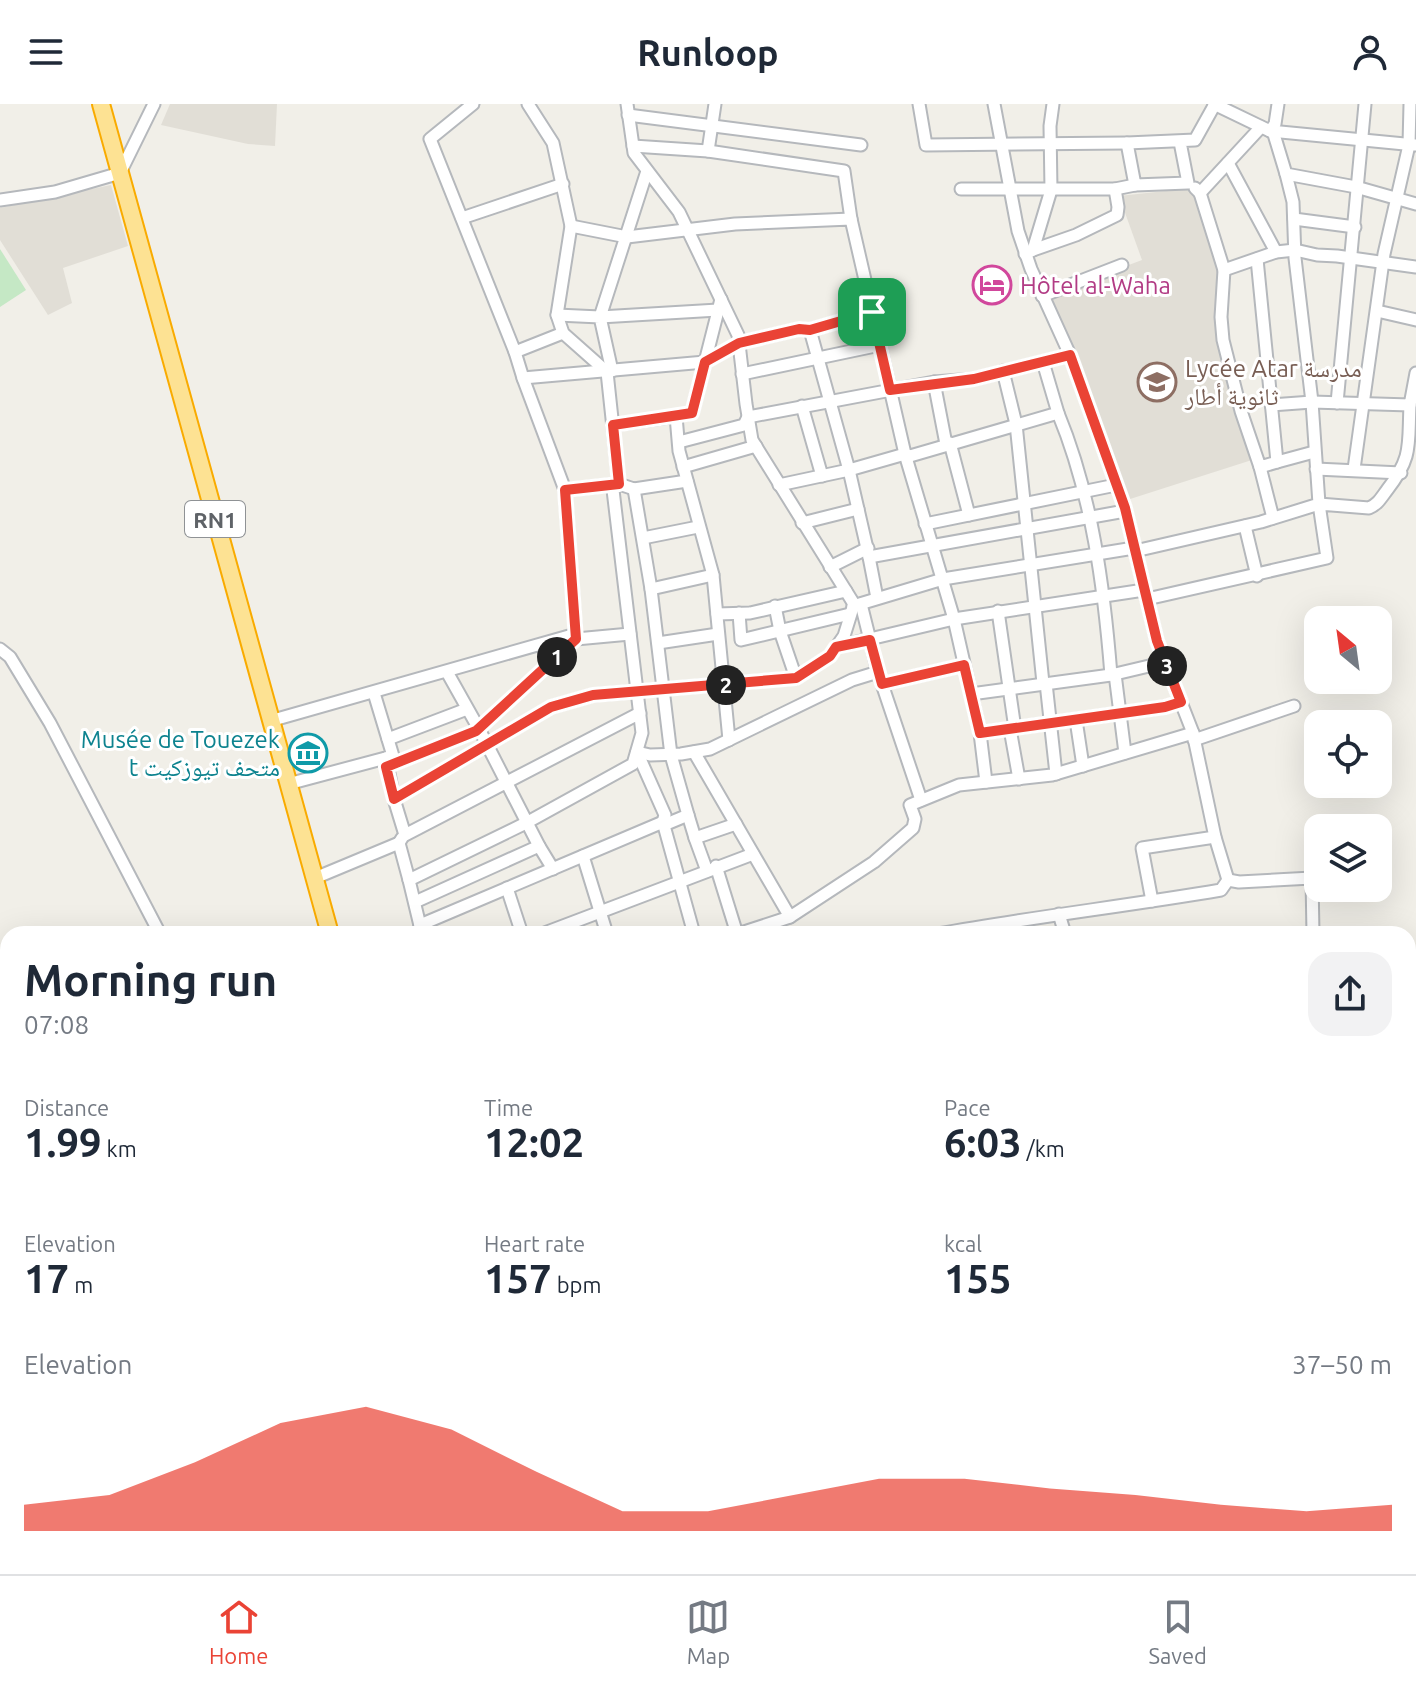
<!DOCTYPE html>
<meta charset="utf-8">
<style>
:root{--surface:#fff;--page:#f2f2f3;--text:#1f2937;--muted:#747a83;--line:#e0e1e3;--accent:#ea4335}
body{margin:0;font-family:Ubuntu,"Noto Naskh Arabic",sans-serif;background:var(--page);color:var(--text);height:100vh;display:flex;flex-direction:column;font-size:30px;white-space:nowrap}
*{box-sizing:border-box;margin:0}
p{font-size:26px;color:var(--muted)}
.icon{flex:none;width:44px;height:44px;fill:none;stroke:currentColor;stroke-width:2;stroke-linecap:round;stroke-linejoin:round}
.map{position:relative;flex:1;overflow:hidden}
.side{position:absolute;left:0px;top:822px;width:1416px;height:648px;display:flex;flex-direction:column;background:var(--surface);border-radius:24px 24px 0 0;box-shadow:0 8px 32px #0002}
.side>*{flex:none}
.needle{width:52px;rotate:331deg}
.buttons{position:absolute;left:1304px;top:502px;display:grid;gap:16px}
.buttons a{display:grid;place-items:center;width:88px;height:88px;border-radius:16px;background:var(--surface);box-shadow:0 8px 32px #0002;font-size:40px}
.pin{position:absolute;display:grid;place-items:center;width:68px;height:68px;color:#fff;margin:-34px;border-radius:16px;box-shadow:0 4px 12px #0006}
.km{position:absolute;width:40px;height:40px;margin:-20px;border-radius:50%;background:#222;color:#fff;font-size:22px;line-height:40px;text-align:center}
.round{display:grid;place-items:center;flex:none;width:84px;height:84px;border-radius:24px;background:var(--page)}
.overview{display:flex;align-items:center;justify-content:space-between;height:136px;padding:0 24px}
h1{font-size:44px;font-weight:700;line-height:60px}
.metrics{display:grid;grid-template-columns:repeat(3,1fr);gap:12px;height:136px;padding:8px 24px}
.metrics div{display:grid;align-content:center}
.metrics b{font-size:40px;font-weight:700}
.metrics small{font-size:22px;font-weight:400}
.metrics p{font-size:22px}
.chart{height:224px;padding:16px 24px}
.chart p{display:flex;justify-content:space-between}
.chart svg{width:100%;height:144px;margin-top:8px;fill:var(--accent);opacity:.7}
header{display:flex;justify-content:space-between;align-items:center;height:104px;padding:0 24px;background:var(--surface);font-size:36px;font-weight:700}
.tab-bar{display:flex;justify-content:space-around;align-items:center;height:112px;border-top:2px solid var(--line);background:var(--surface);font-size:22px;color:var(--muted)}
.tab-bar a{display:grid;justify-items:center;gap:4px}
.tab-bar .selected{color:var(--accent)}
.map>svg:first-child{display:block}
.education{fill:#e1ded6}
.green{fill:#c5e8c5}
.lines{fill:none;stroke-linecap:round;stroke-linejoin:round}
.river{stroke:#aadaff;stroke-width:14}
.minor-casing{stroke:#b5b8bc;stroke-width:15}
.highway-casing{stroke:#f9ab00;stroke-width:20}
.minor{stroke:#fff;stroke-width:11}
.highway{stroke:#fde293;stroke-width:16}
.route-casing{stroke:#fff;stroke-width:16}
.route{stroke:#ea4335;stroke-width:10}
.labels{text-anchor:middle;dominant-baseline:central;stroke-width:6;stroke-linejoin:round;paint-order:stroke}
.shield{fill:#fff;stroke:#8f9295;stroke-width:2}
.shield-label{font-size:22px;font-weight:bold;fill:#5f6368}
.hotel-label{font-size:24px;fill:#b23c85;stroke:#fff;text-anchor:start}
.education-label{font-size:24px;fill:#785e54;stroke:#fff;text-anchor:start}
.culture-label{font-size:24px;fill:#0d838f;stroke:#fff;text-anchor:end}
</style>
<header><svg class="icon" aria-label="menu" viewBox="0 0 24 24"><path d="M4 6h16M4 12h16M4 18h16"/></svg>Runloop<svg class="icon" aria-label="person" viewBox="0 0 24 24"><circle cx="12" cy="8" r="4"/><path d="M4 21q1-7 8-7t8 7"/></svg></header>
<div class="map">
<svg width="1416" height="1470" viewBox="0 0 1416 1470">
<rect width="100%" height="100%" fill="#f1efe8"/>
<g class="education">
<path d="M170,0H277L275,42L248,40L161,21Z"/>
<path d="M111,81L128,142L63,164L72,199L48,211L0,136V104Z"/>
<path d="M1193,84L1220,172L1218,213L1255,355L1127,396L1095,302L1049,191L1142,156L1119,92Z"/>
<rect x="1251" y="1462" width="48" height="8"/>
</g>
<g class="green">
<path d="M0,145L26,186L0,203Z"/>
<path d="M1416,969V1099L1408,1101V970Z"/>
</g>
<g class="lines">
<g class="river">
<path d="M0,857L8,869"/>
<path d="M148,1462L153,1470"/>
</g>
<defs>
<g id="minor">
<path d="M473,0L430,35L515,248L563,229"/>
<path d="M919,0L926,41L1127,39"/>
<path d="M994,0L1018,127L1031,165L1070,251L1125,404L1157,537L1193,629L1215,733L1228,776"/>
<path d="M1214,0L1270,27L1415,41"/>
<path d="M628,11L861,41"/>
<path d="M1270,27L1275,20L1278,0"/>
<path d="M1273,27L1286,70L1356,83L1416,100"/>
<path d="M1180,38L1188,79L1135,81L1127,39L1195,36L1215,0"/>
<path d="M633,42L708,47L715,0"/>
<path d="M708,47L844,67L851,115"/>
<path d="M1228,59L1276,148"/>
<path d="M647,67L600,213L718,206"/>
<path d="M1195,84L1200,89L1261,23"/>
<path d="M961,85H1115"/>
<path d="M1200,89L1224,166L1221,213L1223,236L1241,307L1260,363L1277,358L1257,155"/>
<path d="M0,96L55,88L120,69L154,0"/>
<path d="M462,114L563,80"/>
<path d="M1294,115L1355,123"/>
<path d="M571,122L627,133L735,120L851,115L905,350L954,515L971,590"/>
<path d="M1033,146L1076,131L1117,111L1118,103L1115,85L1135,81"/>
<path d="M1025,150L1033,146L1051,86L1050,22L1053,0"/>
<path d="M1224,166L1276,148L1295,146L1317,151L1337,152L1416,163"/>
<path d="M1042,192L1122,161"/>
<path d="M721,195L692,309L676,312L679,347L713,471L729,636"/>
<path d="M1377,207L1416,216"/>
<path d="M557,211L600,213L612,267"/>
<path d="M810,226L872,208"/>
<path d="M515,248L523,274L705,258L739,239L799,225L810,226L849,366L869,453L1125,407"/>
<path d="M1003,267L1016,320L1043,579"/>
<path d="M742,270L880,241"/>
<path d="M523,274L565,386"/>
<path d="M934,278L946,340"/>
<path d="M1337,299L1365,0"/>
<path d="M1271,301L1312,298L1410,301L1416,269"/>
<path d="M802,302L822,372"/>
<path d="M613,321L676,312"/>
<path d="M679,338L744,321L748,313L934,278L974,275L1070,251"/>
<path d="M950,339L969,411"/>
<path d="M1277,358L1314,348"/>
<path d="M683,363L756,342"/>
<path d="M1260,363L1273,414"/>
<path d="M1316,365L1401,369"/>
<path d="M1354,365L1384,150L1409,41L1410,0"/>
<path d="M779,381L849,366L905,350L910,352L1058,309L1043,258"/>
<path d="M634,385L651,485L671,651L688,711L664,721"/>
<path d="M802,419L858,405"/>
<path d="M925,420L1116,381"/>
<path d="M1245,422L1257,472"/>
<path d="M643,434L698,423"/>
<path d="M1135,447L1261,418L1319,400L1312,298L1295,154L1293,98L1286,70"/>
<path d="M869,453L877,494"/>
<path d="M830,463L868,444"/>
<path d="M651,485L713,471"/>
<path d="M1147,495L1327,454L1319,400L1369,404C1378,400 1381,394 1387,386C1413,353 1408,341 1410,301"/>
<path d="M861,500L878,568L921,696"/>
<path d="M775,502L780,527L796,574"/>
<path d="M853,502L943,475L1134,444"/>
<path d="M998,507L1015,625"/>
<path d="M739,509L741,536L850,510"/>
<path d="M717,510L750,509L846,487"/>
<path d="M576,535L630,530"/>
<path d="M658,539L718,530"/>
<path d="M836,543L954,515L1144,486"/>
<path d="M0,545L10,553L50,619L160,830"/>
<path d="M1115,570L1125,649"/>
<path d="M1111,571L1166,558"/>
<path d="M1046,579L1056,670"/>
<path d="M882,580L964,561"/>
<path d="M1076,616L1083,662"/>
<path d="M270,617L576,530"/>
<path d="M1010,625L1019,675"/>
<path d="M980,629L1165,603L1181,598"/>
<path d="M388,635L467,605"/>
<path d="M1194,636L1294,602"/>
<path d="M637,648L650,651L681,650L710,645L852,576L878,568"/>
<path d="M637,648L665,711L663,718"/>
<path d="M694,648L790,813"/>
<path d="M386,654L394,695L551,603L593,591L796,574L830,552L844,532L854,500L752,336L746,300L738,231L679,108L634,49L627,0"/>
<path d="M386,663L476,627L576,535L565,386L619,380L634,385L687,377"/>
<path d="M986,678L980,629L971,590L1111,571C1104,483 1092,391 1058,309"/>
<path d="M288,680L393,652L374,589"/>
<path d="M394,695L405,731L640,609"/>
<path d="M688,711L695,734L736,720"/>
<path d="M402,734L399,739L409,776"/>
<path d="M695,734L707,767"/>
<path d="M539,742L553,765"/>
<path d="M583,752L607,830"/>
<path d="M716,762L737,830"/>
<path d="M315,774L399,739"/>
<path d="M1228,776L1239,778L1312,774L1313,830"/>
<path d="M507,784L522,830"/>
<path d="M1152,797L1142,744L1215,733"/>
<path d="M415,798L539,742L479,625L447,568"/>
<path d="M1059,810L1065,830"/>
<path d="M420,821L663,718L694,830"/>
<path d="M422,830L409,776L526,719L633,660L642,629L613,386L619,380L607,268L563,229L557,211L571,122L553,39L528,0"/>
<path d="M542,830L753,750"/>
<path d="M738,830L790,813L874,758L913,724L915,715L910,701L959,681L1052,671L1193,629"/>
<path d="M938,830C1032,813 1127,802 1221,786L1228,776"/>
<path d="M728,1462V1470"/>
<path d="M801,1462V1470"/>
<path d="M998,1462L999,1470"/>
<path d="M1089,1462L1090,1470"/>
<path d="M531,1470L549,1462"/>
<path d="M1312,1470L1313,1462"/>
</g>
<g id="highway">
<path d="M101,0L330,830"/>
<path d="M505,1462L507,1470"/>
</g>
</defs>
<use href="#minor" class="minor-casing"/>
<use href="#highway" class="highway-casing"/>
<use href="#minor" class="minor"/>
<use href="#highway" class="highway"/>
</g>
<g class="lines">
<defs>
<path id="route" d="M872,208L890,286L974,275L1070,251L1125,404L1157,537L1181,598L1165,603L980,629L964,561L882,580L870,536L836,543L830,552L796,574L593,591L551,603L394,695L386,663L476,627L576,535L565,386L619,380L613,321L692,309L705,258L739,239L799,225L810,226Z"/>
</defs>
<use href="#route" class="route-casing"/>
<use href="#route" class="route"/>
</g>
<defs>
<symbol id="hotel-ring" viewBox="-11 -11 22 22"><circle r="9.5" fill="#fff" stroke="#d1479c" stroke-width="1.5"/><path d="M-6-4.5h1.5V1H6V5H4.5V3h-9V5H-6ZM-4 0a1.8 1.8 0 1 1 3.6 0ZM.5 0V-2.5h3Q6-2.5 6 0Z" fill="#d1479c"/></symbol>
<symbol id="school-ring" viewBox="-11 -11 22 22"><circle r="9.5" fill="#fff" stroke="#8d6e63" stroke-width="1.5"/><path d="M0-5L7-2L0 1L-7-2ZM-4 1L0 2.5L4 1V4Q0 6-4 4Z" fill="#8d6e63"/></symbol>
<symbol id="museum-ring" viewBox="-11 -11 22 22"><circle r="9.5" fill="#fff" stroke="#0f9aa8" stroke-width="1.5"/><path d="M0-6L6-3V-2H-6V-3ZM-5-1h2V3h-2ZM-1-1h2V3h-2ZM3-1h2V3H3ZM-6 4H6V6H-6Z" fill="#0f9aa8"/></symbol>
</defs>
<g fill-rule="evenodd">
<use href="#hotel-ring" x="970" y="159" width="44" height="44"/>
<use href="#school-ring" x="1135" y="256" width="44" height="44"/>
<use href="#museum-ring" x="286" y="627" width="44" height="44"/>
</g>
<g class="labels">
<rect class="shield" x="185" y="397" width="60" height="36" rx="6"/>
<g class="shield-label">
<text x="215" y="415">RN1</text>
</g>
<g class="hotel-label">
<text x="1020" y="181">Hôtel al-Waha</text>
</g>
<g class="education-label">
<text x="1185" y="264">Lycée Atar مدرسة<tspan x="1185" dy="28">ثانوية أطار</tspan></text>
</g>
<g class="culture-label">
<text x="280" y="635">Musée de Touezek<tspan x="280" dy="28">t متحف تيوزكيت</tspan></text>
</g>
</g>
</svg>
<div class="buttons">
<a><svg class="needle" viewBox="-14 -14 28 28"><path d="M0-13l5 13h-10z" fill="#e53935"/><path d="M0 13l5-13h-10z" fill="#747a83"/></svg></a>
<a><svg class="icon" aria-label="locate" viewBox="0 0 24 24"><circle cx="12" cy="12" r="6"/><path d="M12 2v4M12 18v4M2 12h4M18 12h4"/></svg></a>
<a><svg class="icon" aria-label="layers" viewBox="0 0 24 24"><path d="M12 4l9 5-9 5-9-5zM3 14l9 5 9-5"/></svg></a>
</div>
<div class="pin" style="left:872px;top:208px;background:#1e9e55"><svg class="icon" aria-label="arrive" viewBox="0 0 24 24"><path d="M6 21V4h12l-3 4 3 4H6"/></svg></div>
<b class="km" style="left:557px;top:553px">1</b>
<b class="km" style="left:726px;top:581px">2</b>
<b class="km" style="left:1167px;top:562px">3</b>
<section class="side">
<div class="overview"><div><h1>Morning run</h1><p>07:08</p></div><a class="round"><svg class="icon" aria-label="share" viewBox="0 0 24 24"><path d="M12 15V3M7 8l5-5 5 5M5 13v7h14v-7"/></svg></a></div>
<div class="metrics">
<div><p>Distance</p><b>1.99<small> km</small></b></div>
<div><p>Time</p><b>12:02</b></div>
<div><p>Pace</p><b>6:03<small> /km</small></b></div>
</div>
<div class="metrics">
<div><p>Elevation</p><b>17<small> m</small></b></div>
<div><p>Heart rate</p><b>157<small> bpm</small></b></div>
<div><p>kcal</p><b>155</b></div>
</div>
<div class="chart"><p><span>Elevation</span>37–50 m</p>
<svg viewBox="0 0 160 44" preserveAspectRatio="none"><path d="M0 44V36L10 33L20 23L30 11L40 6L50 13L60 26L70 38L80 38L90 33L100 28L110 28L120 31L130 33L140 36L150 38L160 36V44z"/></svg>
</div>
</section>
</div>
<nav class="tab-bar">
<a class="selected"><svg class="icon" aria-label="home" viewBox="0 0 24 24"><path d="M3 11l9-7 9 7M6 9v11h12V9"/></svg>Home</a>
<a><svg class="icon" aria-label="map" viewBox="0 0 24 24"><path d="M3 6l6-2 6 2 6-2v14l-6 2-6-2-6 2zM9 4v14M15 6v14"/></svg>Map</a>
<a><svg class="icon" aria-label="saved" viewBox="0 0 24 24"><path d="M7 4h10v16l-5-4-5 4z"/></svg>Saved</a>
</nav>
